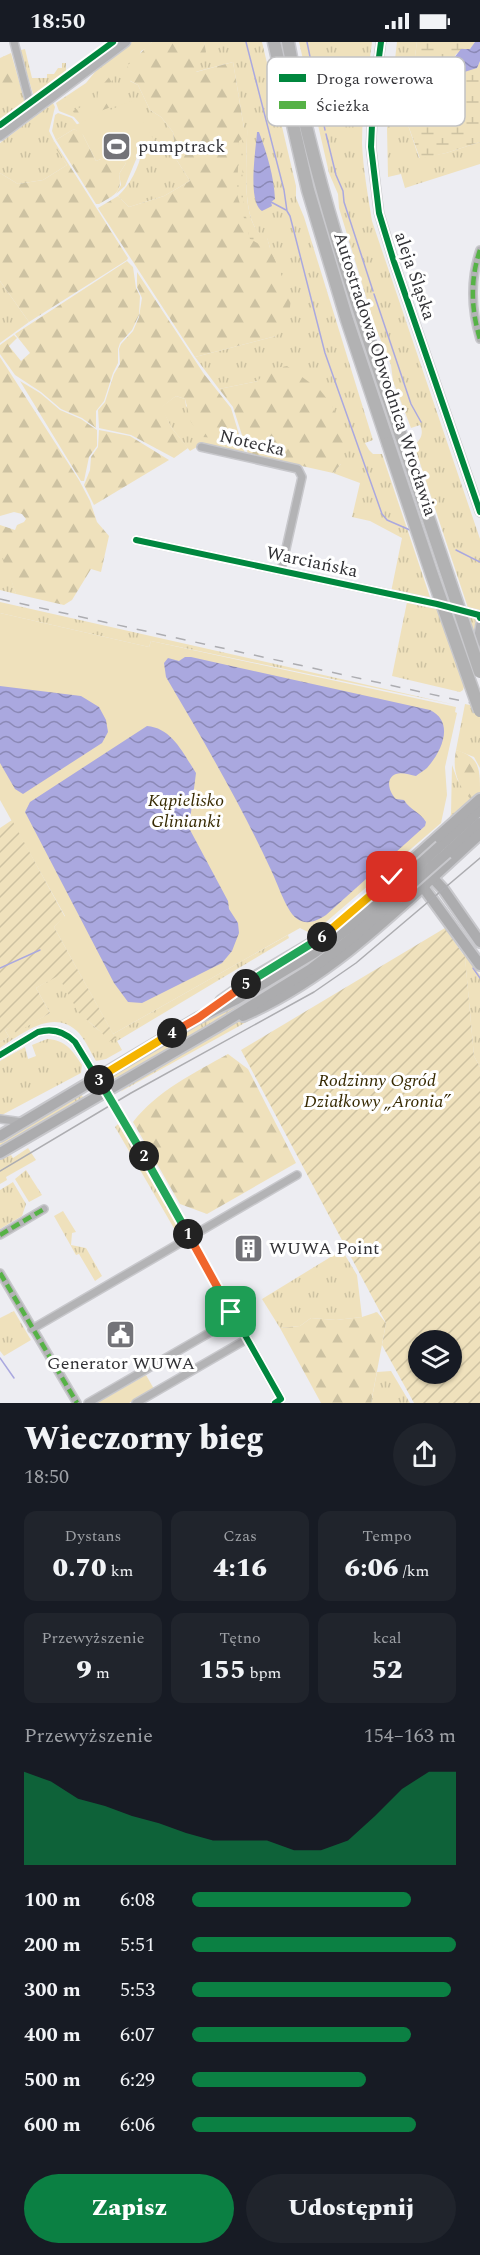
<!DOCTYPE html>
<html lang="pl">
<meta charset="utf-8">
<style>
:root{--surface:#171b24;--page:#20242c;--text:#f1f3f6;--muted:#9ea1a6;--accent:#0b8043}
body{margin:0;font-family:Spectral,serif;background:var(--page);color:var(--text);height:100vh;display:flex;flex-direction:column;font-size:22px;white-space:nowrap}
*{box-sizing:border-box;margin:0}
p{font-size:20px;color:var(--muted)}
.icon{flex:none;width:33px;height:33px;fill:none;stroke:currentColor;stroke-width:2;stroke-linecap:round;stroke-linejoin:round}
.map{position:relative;height:1361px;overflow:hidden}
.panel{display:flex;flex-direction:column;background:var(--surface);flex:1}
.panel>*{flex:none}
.fabs{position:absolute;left:408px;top:1288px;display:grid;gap:12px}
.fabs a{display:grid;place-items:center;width:54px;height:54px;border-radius:50%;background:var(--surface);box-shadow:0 2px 4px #0004;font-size:30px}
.pin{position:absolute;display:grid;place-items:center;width:51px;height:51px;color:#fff;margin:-26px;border-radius:12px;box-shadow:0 3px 9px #0006}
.km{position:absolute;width:30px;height:30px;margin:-15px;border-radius:50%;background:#222;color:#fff;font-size:16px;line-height:30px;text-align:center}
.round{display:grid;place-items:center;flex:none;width:63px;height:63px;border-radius:32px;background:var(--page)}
.headline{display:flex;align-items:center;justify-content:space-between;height:102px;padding:0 24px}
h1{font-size:33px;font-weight:800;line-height:45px}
.metrics{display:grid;grid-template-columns:repeat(3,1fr);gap:9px;height:102px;padding:6px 24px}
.metrics div{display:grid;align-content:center;border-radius:12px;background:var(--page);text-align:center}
.metrics b{font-size:26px;font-weight:800}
.metrics small{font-size:16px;font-weight:400}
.metrics p{font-size:16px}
.chart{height:168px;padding:12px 24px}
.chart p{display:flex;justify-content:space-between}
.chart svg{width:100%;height:108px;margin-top:6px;fill:var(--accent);opacity:.7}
.button{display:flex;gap:12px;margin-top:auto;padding:12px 24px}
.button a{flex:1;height:69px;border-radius:36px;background:var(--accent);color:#fff;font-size:24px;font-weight:800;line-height:69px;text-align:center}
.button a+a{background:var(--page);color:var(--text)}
ul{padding:0 24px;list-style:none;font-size:20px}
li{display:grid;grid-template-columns:96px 72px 1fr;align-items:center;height:45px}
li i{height:15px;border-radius:8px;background:var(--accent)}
.status{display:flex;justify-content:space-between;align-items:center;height:42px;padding:0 30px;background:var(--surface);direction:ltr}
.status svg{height:16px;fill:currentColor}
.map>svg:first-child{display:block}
.grass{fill:url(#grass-tufts)}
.forest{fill:url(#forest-firs)}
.wetland{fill:url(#wetland-marsh)}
.park{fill:#efe1bc}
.garden{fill:url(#garden-furrows);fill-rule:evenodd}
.water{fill:url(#water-waves)}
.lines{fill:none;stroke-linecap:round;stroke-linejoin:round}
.stream{stroke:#aaa8df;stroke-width:1.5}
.minor-casing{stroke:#c8c8cc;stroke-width:10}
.tertiary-casing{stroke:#c8c8cc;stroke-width:11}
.primary-casing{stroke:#c8c8cc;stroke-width:14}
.motorway-casing{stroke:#c8c8cc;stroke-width:15}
.minor{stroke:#b3b3b5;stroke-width:7}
.tertiary{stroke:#b3b3b5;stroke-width:8}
.primary{stroke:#acacae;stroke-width:10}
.motorway{stroke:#b2b2b3;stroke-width:12}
.tram{stroke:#adadb1;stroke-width:1.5}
.rail{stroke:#adadb1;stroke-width:1.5;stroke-dasharray:10 10;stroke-linecap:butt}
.primary-bridge-casing{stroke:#c8c8cc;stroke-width:14;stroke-linecap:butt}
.motorway-bridge-casing{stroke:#c8c8cc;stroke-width:15;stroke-linecap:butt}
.primary-bridge{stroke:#acacae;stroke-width:10}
.motorway-bridge{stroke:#b2b2b3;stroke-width:12}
.quiet{stroke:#56b246;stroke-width:4.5;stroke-dasharray:9 4.5;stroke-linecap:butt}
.cycleway-casing{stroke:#fff;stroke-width:10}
.cycleway{stroke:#00873e;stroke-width:6}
.split-1-casing{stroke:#fff;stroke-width:12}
.split-2-casing{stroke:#fff;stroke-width:12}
.split-3-casing{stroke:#fff;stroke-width:12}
.split-4-casing{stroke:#fff;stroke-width:12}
.split-5-casing{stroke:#fff;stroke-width:12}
.split-6-casing{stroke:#fff;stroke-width:12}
.split-7-casing{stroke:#fff;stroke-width:12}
.split-1{stroke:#f0652b;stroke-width:8}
.split-2{stroke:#22a559;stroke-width:8}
.split-3{stroke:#22a559;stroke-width:8}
.split-4{stroke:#f5b400;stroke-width:8}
.split-5{stroke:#f0652b;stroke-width:8}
.split-6{stroke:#22a559;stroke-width:8}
.split-7{stroke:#f5b400;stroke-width:8}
.labels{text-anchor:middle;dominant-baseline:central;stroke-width:6;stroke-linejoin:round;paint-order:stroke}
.poi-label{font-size:18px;fill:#323236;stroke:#fff;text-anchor:start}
.street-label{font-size:18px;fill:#323236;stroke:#fff}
.park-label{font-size:18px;font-style:italic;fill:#372a02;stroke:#fff}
.key{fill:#fff;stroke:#c2c2c3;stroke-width:1.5}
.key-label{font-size:16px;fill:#323236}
</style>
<div class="status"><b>18:50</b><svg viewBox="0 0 49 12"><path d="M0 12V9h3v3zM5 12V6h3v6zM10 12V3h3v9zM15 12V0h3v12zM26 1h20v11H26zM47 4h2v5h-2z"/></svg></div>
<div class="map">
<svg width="480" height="1361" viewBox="0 0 480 1361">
<defs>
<pattern id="grass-tufts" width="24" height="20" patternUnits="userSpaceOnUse" patternTransform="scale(1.5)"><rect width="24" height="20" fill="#efe1bc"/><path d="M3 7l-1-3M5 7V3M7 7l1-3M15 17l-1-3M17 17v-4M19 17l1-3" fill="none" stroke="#cdc2a2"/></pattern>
<pattern id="forest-firs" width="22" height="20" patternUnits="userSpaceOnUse" patternTransform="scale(1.5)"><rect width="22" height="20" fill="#efe1bc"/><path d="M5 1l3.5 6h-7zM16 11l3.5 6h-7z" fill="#cdc2a2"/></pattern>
<pattern id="wetland-marsh" width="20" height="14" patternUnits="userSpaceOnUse" patternTransform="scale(1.5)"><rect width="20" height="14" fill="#efe1bc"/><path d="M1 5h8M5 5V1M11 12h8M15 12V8" fill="none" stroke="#cdc2a2"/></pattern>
<pattern id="garden-furrows" width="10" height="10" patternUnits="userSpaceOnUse" patternTransform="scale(1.5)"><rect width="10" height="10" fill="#efe1bc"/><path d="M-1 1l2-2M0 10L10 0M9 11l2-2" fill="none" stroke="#cdc2a2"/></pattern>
<pattern id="water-waves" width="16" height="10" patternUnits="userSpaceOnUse" patternTransform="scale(1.5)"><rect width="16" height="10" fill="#aaa8df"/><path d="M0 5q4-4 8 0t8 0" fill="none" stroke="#8b89b6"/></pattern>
</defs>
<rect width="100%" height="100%" fill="#ededf2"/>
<g class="grass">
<path d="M132,0H152L147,6L141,9L130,39L138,43L150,68L161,75L173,90L176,117L190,139L164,154L129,165L118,154C130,143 139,125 142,109L86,89L74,75L59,69L56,61L86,41L99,25Z"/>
<path d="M204,0H262L296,144V156L304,175L373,398L365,401L369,408L373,412H382L431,558L391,550L402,496L370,479L352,475L360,441L333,431L341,422L258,339L219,347L195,315L276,294L270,206L267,196C238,187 248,111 247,86H244L233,20L195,30L205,10Z"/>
<path d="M279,0H283L395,391L391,393L332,210L308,124Z"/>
<path d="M299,0H372C368,33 362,67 362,101C363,127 368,153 372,179L480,497V569L468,566L414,403C421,398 424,391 420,383L411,386L393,339L391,323L375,284L339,166L338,152L329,131Z"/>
<path d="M397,0H417L406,77L419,116L446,111L480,100V122L405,146L401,132L388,135L387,86Z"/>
<path d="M25,7L32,36H47V32H54L58,26H62V21H66V31L34,55L21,12V8Z"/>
<path d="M11,11L25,60L0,79V16Z"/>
<path d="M53,61L55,65L49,89L54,99L53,101L67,123L43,138L18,142L0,131V101Z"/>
<path d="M58,71L72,76L84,91L140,108L125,144L116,152L121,143L119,132L126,121L74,87L56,98L52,89L55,73Z"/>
<path d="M0,239L29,280L0,301Z"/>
<path d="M176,354L185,357L186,364L223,400L225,407L202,402L190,409L171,385L161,365Z"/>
<path d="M0,508L2,509L16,552L0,548Z"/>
<path d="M0,560L456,663L151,599L149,605L0,571Z"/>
<path d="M407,560L473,575L476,577L465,641L463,648L460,650L392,634Z"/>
<path d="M465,662L480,665V726L474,715L456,708Z"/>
<path d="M452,723L457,737L472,759L447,781L451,772Z"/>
<path d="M288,893L289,896L117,999L122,1008L106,1017L96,1019C91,1011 86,999 79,991C54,965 23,991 0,1006V1000L9,995L5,988L12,984L16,990L50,971L36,946L58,933C73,959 86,986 115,997L113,992Z"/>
<path d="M341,900L296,932L130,1031L122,1035L109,1036Z"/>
<path d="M462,912H465L480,933V1025L474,1014L465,916Z"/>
<path d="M267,967L268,968L120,1050L126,1045L231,983Z"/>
<path d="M47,997C66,998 72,1008 82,1023L81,1031L0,1074V1019L25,1005L28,1017L36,1014L32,1003Z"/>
<path d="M81,1052L83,1055L0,1107V1100Z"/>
<path d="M118,1082L179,1186L175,1188L115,1085Z"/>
<path d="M28,1106L36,1118L6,1135L7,1138L0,1142V1118L11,1113L13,1116Z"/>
<path d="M26,1128L42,1153L29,1160L15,1137Z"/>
<path d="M13,1140L26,1162L22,1174L0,1187V1148Z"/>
<path d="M63,1169L76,1190L72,1191L71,1203L86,1206L102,1234L95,1239L79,1212L76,1213L54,1174Z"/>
<path d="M342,1208L357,1233L362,1275L336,1278L311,1276L300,1284L280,1286L262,1257Z"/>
<path d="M14,1269L31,1298L4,1314L0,1309V1276Z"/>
<path d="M391,1329L410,1361H371L377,1330Z"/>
</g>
<g class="forest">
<path d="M152,0H204L206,10L196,30L233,20L244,86H247C248,110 238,188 267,195L270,206L291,256L288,283L276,294L195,315L98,166L118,154L129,165L164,154L190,139L176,117L173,90L161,75L150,68L138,43L125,36L128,23Z"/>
<path d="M4,14L7,24L14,26L19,43L14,47L3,45L0,50L2,54L0,55V18Z"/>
<path d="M111,33L114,36L108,44L107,50L114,51L116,56L111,60V65L87,74H75L73,69L83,64L96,66L99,62C94,49 103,43 111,33Z"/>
<path d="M74,87L82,91L96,119L114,112L126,121L119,132C123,151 114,153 99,162H96L56,98Z"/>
<path d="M54,99L128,216L127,218L29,280L0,239V131L18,142L43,138L67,123L52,101Z"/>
<path d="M127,219L133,225L136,246L140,254L139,273L132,288L120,301L118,307V321L113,331L104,359L96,369V386L82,376L61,367L41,350L15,333L0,312V303L14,293L17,296L9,304L21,319L30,311L15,292Z"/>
<path d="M137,230L204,332L231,366L245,412L225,407L223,400L218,396L202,395L191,380L185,357L176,354L162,365L171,385L188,406L174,416L131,393L99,386L98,368L105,360L114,332L120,322L119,307L121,302L133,289L139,275L142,256L137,245Z"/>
<path d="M0,315L79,438L90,459L97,480L109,494L101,530L91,527L72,558L64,563L16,552L0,508V483L15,488L17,483L24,480L26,477L22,472L14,470L0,474Z"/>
<path d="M287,324L320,348L332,363L345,406L341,422L333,431L248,412L233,365L219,347L258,339L266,328Z"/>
<path d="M20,339L40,351L60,368L81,377L97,388V404L89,415L84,439H81Z"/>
<path d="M99,388L130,394L169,418L94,463L84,443L90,428L91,415L98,405Z"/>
<path d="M456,708C480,715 480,727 480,751L472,759C457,742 452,729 456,708Z"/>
<path d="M228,1012L248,1027L296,1121L207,1172L180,1162L133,1080C157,1049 194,1031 228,1012Z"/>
<path d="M377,1270L386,1281L371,1361H321L280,1286L300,1284L311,1276L336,1278L362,1275Z"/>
</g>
<g class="wetland">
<path d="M417,0H475L470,7L456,12L454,16L444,17L436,27L430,30L438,50L436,60L426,64L430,71L441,52L446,49L443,34L451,29L477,26L480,19V100L446,111L420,117L406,77Z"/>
<path d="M242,97C245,127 235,177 260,199L259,202L250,197L237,152L239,99Z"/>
</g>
<g class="park">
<path d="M131,59L157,103L126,121L114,112L96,119L82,91L73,84Z"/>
<path d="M0,571L149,605L151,599L456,665L455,670L457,671L445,725L447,753L441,781L312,892L300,886L113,992L54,885L65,874L0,758Z"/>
<path d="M146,1333L154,1347L129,1361H97Z"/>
</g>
<g class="garden">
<path d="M12,778L65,875L54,885L116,997L108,1000L103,992L79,971L58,934L36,946L50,971L16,991L11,985L5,988L9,995L0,1000V786Z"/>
<path d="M445,886L465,915L474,1014L480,1025V1361H414L382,1303L386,1281L241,1008ZM418,1299H452V1332H418Z"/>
</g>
<g class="water">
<path d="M475,0H480V19L477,26L458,32L451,29L443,34L445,50L441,52V60L430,72L425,63L436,60L438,51L435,46L431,26L436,27L444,17L454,16L461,7H470Z"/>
<path d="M257,90H259C267,112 274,134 275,157L271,160L272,164L262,169C247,159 256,108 257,90Z"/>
<path d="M185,615H191L430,668C455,680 442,709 427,726C424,729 419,731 416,734C410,733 402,730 396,732C384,737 390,751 396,757L404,758C410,768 420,770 426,780L425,784L326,873C316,879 307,884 296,876C286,868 277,840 271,828C240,761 203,698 166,635L164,621L168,616L179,619Z"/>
<path d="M0,644L81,654L99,665L106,678L108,690L102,701L23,752L15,747L0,721Z"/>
<path d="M147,684C172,686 183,711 196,731L189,786L228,859L229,867L238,881L239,891L232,909L222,921L142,961L128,960L114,941L25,770L30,760Z"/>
</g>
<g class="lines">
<g class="stream">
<path d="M246,0L284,148L287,169L290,174L325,311L382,472L387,478L410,488"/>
<path d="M307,0L325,88"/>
<path d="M326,92L336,133L343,149L344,160L373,249"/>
<path d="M271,160L286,168"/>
<path d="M374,252L411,362L421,380"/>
<path d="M456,508L480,520"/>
<path d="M0,926L40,908"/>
<path d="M473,926L480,936"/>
<path d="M0,1316L14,1336"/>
</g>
<defs>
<g id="minor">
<path d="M14,0L29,58L34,69"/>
<path d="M480,208C470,238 471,267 480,297"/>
<path d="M201,405L298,427L302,435L281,529"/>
<path d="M136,498L437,562L479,573L480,576"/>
<path d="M476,605L480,582"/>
<path d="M0,1013L38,990C52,986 65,990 75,1000L139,1105L281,1357L275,1361"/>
<path d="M0,1077L22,1080"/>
<path d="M0,1193L44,1167"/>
<path d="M0,1231L77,1361"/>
<path d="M32,1287L297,1133"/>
<path d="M88,1361L235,1276"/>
<path d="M136,1361L247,1297"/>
</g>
<g id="tertiary">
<path d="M381,0L373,60L371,105L379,171L394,220L480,470"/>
<path d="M0,94L126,0"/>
</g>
<g id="primary">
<path d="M440,804L480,768"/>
<path d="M447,811L480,781"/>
<path d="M428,831L443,847L480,900"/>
<path d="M418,838L480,923"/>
<path d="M221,959L255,935L321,896L353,871L480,757"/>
<path d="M243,974C335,934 406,859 480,792"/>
<path d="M0,1094L198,976L237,957L314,911L348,887L391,848"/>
<path d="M0,1111L217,985L311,927L353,895L397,855"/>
</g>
<g id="motorway">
<path d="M274,0L308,148L347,278L388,401"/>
<path d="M288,0C313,136 358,267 402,397"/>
</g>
</defs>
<use href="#minor" class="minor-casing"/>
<use href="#tertiary" class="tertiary-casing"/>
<use href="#primary" class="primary-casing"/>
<use href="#motorway" class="motorway-casing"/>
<use href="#minor" class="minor"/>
<use href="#tertiary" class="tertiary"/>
<use href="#primary" class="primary"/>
<use href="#motorway" class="motorway"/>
<path class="tram" d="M0,1129L131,1051L314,950L356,921L480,816"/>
<path class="rail" d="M0,557L480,663"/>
<defs>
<g id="primary-bridge">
<path d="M391,848L440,804"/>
<path d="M397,855L447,811"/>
</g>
<g id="motorway-bridge">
<path d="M402,397L480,630"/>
<path d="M388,401L432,533L480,669"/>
</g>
</defs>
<use href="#primary-bridge" class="primary-bridge-casing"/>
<use href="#motorway-bridge" class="motorway-bridge-casing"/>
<use href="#primary-bridge" class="primary-bridge"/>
<use href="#motorway-bridge" class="motorway-bridge"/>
<g class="quiet">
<path d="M480,208C470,238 471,267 480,297"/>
<path d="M0,1193L44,1167"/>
<path d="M0,1231L77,1361"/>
</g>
<defs>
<g id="cycleway">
<path d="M381,0L373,60L371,105L379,171L394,220L480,470"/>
<path d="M0,83L113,0"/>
<path d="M136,498L437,562L479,573L480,576"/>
<path d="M0,1013L38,990C52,986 65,990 75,1000L139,1105L281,1357L275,1361"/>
</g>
</defs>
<use href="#cycleway" class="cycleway-casing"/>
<use href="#cycleway" class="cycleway"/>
</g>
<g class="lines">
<defs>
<path id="split-1" d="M188,1192L231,1270"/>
<path id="split-2" d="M144,1114L188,1192"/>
<path id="split-3" d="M99,1038L144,1114"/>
<path id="split-4" d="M99,1038L98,1036L172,991"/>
<path id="split-5" d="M172,991L198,976L246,942"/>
<path id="split-6" d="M246,942L322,895"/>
<path id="split-7" d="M322,895L392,835"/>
</defs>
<use href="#split-1" class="split-1-casing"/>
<use href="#split-2" class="split-2-casing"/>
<use href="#split-3" class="split-3-casing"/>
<use href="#split-4" class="split-4-casing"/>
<use href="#split-5" class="split-5-casing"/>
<use href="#split-6" class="split-6-casing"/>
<use href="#split-7" class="split-7-casing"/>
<use href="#split-1" class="split-1"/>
<use href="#split-2" class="split-2"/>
<use href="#split-3" class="split-3"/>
<use href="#split-4" class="split-4"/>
<use href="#split-5" class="split-5"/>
<use href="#split-6" class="split-6"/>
<use href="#split-7" class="split-7"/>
</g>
<defs>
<symbol id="stadium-square" viewBox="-11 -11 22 22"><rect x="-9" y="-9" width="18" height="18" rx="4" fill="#737378" stroke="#fff"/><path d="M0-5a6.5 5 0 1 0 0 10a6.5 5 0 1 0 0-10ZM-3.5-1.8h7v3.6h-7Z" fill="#fff"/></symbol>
<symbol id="building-square" viewBox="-11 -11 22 22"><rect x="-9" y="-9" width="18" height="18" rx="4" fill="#737378" stroke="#fff"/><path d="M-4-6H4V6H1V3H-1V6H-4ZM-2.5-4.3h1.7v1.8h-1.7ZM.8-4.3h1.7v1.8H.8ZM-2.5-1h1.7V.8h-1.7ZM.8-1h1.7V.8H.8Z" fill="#fff"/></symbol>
<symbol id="civic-square" viewBox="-11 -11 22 22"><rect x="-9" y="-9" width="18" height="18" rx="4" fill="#737378" stroke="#fff"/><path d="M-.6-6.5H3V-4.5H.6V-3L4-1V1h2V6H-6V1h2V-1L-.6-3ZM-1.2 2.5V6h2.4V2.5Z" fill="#fff"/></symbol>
</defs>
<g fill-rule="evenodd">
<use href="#stadium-square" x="100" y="88" width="33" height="33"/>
<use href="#building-square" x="232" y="1190" width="33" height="33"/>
<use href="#civic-square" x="104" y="1276" width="33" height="33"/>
</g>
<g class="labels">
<g class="poi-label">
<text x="138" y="104">pumptrack</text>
<text x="269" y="1206">WUWA Point</text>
<text x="121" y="1321" text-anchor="middle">Generator WUWA</text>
</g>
<g class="street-label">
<text transform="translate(415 234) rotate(71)">aleja Śląska</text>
<text transform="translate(385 332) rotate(72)">Autostradowa Obwodnica Wrocławia</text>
<text transform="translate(252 401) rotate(13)">Notecka</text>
<text transform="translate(312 520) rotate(12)">Warciańska</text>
</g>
<g class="park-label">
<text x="186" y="758">Kąpielisko<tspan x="186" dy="21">Glinianki</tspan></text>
<text x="377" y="1038">Rodzinny Ogród<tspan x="377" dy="21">Działkowy „Aronia”</tspan></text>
</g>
</g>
<rect x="267" y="15" width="198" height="69" rx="9" class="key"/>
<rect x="279" y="32" width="27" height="8" fill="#00873e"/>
<rect x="279" y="59" width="27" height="8" fill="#56b246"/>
<g class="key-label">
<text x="316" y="42">Droga rowerowa</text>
<text x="316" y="69">Ścieżka</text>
</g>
</svg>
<div class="fabs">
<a><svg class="icon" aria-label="layers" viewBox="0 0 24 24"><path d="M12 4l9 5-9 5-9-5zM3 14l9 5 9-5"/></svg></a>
</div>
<div class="pin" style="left:231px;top:1270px;background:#1e9e55"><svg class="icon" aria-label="arrive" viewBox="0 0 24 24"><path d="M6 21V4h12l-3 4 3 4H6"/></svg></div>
<div class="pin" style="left:392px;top:835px;background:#d93025"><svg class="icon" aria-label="check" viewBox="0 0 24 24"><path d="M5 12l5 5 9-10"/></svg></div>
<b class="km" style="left:188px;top:1192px">1</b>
<b class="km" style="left:144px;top:1114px">2</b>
<b class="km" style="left:99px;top:1038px">3</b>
<b class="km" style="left:172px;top:991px">4</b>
<b class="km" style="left:246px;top:942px">5</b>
<b class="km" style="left:322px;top:895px">6</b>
</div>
<section class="panel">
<div class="headline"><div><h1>Wieczorny bieg</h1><p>18:50</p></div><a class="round"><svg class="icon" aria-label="share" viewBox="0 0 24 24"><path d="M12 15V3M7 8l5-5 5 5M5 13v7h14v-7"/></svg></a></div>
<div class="metrics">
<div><p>Dystans</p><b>0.70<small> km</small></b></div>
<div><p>Czas</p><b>4:16</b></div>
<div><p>Tempo</p><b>6:06<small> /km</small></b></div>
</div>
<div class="metrics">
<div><p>Przewyższenie</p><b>9<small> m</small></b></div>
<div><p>Tętno</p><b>155<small> bpm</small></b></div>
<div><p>kcal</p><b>52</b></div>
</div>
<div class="chart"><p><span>Przewyższenie</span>154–163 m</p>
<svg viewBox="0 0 160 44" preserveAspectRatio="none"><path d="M0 44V6L10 10L20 17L30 20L40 24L50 27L60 31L70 34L80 34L90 34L100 38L110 38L120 34L130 24L140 13L150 6L160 6V44z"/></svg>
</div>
<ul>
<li><b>100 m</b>6:08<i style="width:83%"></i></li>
<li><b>200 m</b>5:51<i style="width:100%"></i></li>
<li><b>300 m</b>5:53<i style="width:98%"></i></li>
<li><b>400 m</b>6:07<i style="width:83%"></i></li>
<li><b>500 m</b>6:29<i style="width:66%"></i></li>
<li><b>600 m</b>6:06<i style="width:85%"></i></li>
</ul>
<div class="button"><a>Zapisz</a><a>Udostępnij</a></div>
</section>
